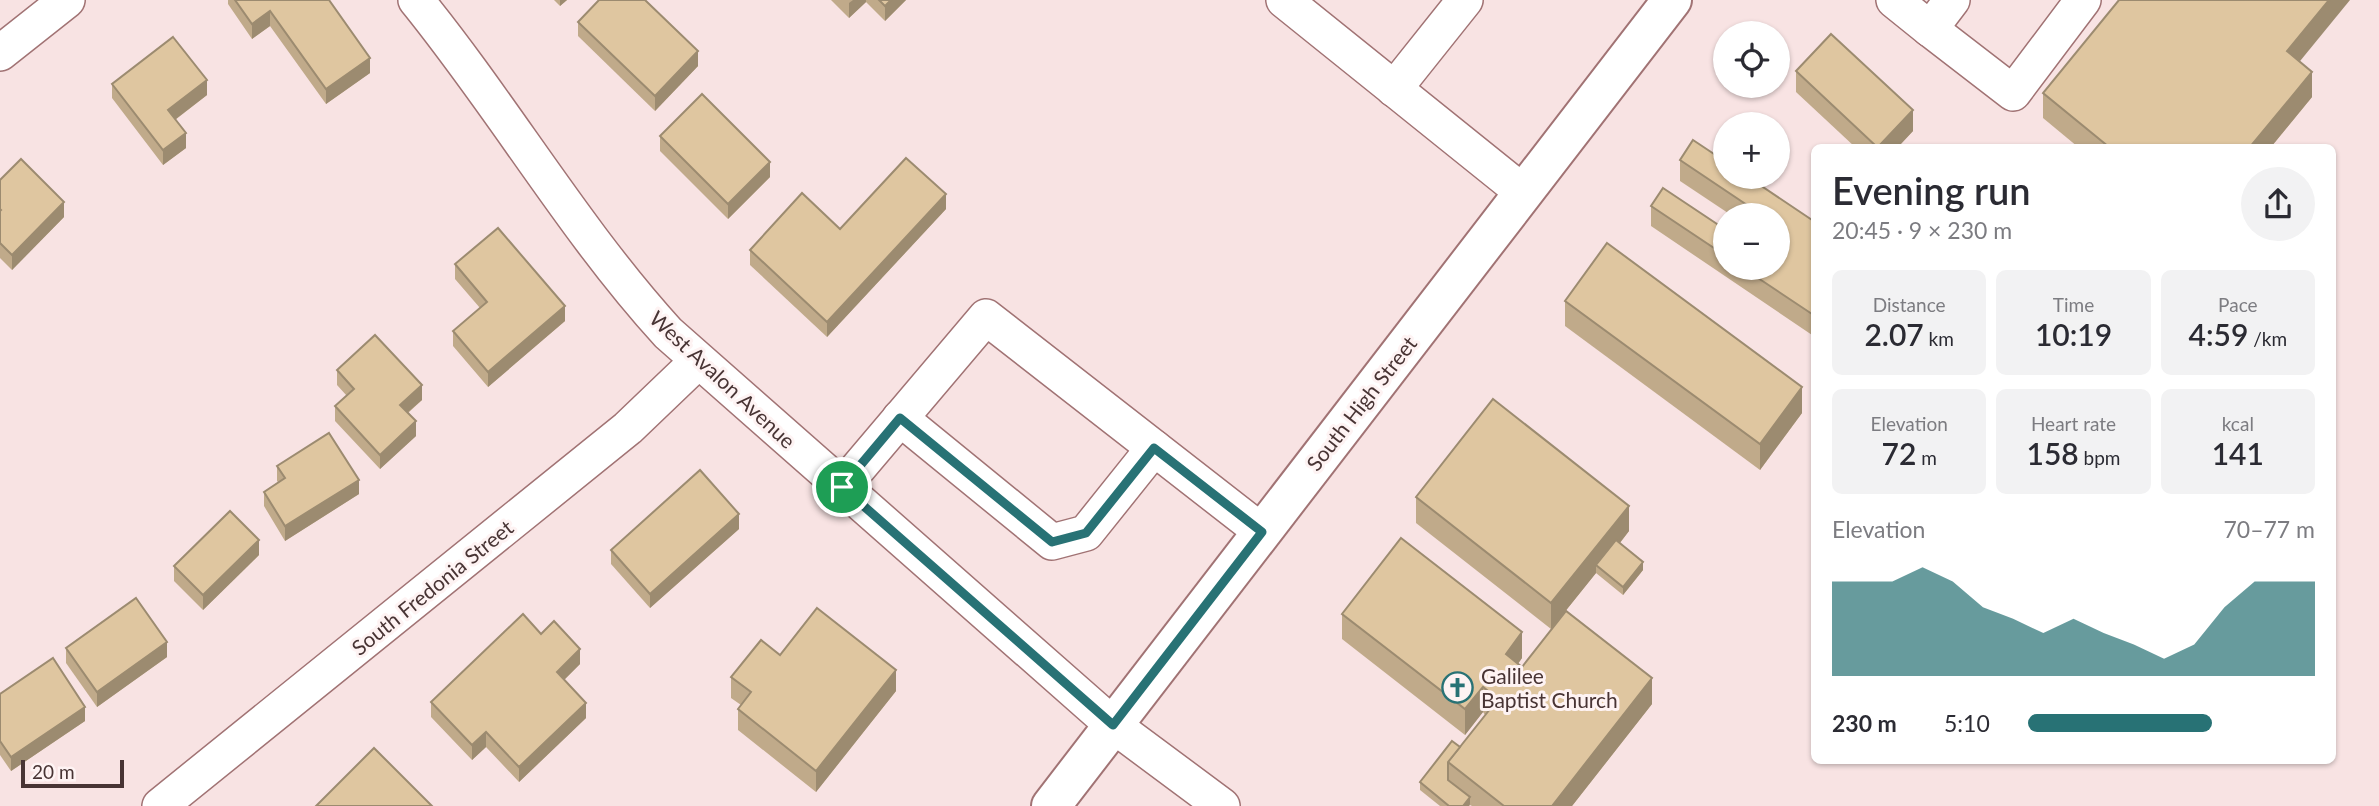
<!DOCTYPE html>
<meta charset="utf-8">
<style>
:root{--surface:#fff;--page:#f2f2f3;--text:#2b2b33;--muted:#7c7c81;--accent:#287275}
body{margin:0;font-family:Lato,sans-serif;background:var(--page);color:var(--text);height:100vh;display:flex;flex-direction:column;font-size:26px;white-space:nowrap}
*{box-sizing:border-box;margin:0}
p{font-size:23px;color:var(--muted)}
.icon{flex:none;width:38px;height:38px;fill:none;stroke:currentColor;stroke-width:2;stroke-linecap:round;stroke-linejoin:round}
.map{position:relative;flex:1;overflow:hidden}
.details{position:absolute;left:1811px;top:144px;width:525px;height:620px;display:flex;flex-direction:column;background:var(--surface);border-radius:10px;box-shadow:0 2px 5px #0004}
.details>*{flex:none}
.tools{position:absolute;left:1713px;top:21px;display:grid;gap:14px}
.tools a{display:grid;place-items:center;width:77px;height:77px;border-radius:50%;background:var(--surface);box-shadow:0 2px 5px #0004;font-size:35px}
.scale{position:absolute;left:21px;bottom:18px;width:103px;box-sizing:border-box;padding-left:7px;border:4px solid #483434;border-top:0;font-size:19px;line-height:24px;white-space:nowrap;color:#483434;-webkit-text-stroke:5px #fef3f3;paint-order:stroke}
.pin{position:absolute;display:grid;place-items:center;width:60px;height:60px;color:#fff;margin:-30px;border:4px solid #fff;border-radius:50%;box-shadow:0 2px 7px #0007}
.round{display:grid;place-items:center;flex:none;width:74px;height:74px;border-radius:37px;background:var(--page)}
.overview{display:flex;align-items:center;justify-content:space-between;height:119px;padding:0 21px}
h1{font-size:38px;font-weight:600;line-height:52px}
.stats{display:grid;grid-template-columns:repeat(3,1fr);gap:10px;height:119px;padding:7px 21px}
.stats div{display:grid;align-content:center;border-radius:10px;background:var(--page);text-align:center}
.stats b{font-size:30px;font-weight:600}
.stats small{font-size:19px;font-weight:400}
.stats p{font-size:19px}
.chart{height:196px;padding:14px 21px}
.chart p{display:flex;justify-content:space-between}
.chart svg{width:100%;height:126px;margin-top:7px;fill:var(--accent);opacity:.7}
ul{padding:0 21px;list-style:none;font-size:23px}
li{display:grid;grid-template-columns:112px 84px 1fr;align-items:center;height:52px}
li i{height:18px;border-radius:9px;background:var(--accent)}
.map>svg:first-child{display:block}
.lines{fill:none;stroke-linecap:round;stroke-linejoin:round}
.minor-casing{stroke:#a17374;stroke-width:38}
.major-casing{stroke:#a17374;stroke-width:42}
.minor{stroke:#fff;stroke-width:35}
.major{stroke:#fff;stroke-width:38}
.wall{fill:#c0aa8a}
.shaded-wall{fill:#9c8b70}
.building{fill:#dfc6a0;stroke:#9c8b70;stroke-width:2}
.route-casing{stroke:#fff;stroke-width:14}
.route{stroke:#287275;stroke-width:9}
.labels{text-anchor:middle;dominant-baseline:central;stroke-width:6;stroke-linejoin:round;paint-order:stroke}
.street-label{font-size:21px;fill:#483434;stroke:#fef3f3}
.poi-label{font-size:21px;fill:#483434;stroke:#fef3f3;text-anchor:start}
</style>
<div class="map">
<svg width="2379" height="806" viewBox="0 0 2379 806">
<rect width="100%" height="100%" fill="#f8e3e3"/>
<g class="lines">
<defs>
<g id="minor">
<path d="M416,0C504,108 574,230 668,333L1113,725L1222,806"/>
<path d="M1284,0L1524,193"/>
<path d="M1894,0L1930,29L1952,0"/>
<path d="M1930,29L2013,93L2083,0"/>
<path d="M0,53L67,0"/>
<path d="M1394,89L1465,0"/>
<path d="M900,418L1052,542L1086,533L1154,448"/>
<path d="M842,487L986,317L1262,532"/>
<path d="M160,806L628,428L698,361"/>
</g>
<path id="major" d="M1051,806L1672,0"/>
</defs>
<use href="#minor" class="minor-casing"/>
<use href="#major" class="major-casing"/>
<use href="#minor" class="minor"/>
<use href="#major" class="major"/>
</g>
<g class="wall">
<path d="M228,0H329L370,73L326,104L270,26L252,39L228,4Z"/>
<path d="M554,0H567L560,6Z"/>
<path d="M831,0H906L885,21L866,2L849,18Z"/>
<path d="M578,22L698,66L655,111L578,36Z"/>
<path d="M2300,62L2312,97L2271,147H2078L2043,118V93Z"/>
<path d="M1796,71L1913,131L1898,147H1855L1796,92Z"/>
<path d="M112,84L207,95L175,120L186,148L163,165L112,98Z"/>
<path d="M660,136L770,177L728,219L660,151Z"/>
<path d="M1680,160L1815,222V337L1651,226V206L1726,230V268H1778V215H1731L1680,181Z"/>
<path d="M0,180L64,217L12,270L0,258Z"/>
<path d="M946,209L827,337L750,265V250L840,229Z"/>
<path d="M455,264L565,321L488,387L453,346V331L480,308L455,279Z"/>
<path d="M1565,301L1802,413L1760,470L1565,326Z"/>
<path d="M337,370L422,400L408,413L416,436L380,469L335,421V406L347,396L337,385Z"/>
<path d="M277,466L359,494L285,541L264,506V492L278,482L277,481Z"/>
<path d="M1416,497L1629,531L1620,543L1643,570L1623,595L1596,573L1551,629L1416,523Z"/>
<path d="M739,529L650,608L611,564V550Z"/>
<path d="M259,555L203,610L174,581V566Z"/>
<path d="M1342,614L1522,658L1518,664L1522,667L1652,704L1572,806H1472L1470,805L1469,806H1440L1420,790V782L1460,747L1485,715L1483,712L1465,735L1342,639Z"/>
<path d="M541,634L580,664L564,680L586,718L519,782L486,747L472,760L431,717V702Z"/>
<path d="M66,648L167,657L97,707L66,663Z"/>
<path d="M780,655L896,691L816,792L738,730V709L741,705L731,698V677Z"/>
<path d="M0,694L85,721L11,771L0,755Z"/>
</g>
<g class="shaded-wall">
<path d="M560,0H567L560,6Z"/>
<path d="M853,0H866V2L849,18V3Z"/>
<path d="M891,0H906L885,21V6Z"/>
<path d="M2329,0H2350L2287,77V51Z"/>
<path d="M270,11V26L252,39V24Z"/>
<path d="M698,51V66L655,111V96Z"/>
<path d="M370,58V73L326,104V89Z"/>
<path d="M2312,72V97L2271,147H2250Z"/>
<path d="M207,80V95L168,125V110Z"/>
<path d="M1913,110V131L1898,147H1878Z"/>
<path d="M186,133V148L163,165V150Z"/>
<path d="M770,162V177L728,219V204Z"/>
<path d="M946,194V209L827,337V322Z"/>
<path d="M64,202V217L12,270V255Z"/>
<path d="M565,306V321L488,387V372Z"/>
<path d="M422,385V400L400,419V405Z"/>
<path d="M1802,387V413L1760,470V444Z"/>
<path d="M416,421V436L380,469V455Z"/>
<path d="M359,480V494L285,541V526Z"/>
<path d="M1629,506V531L1600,568L1596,565V573L1551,629V603Z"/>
<path d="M739,514V529L650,608V594Z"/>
<path d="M259,540V555L203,610V595Z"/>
<path d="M1643,562V570L1623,595V587Z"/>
<path d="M1522,632V658L1506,680V654Z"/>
<path d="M167,642V657L97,707V692Z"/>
<path d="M580,649V664L557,687V672Z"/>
<path d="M896,670V691L816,792V771Z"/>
<path d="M1652,678V704L1572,806H1552Z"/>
<path d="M1483,687V712L1465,735V709Z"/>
<path d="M586,703V718L519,782V767Z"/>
<path d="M85,707V721L11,771V757Z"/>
<path d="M486,732V747L472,760V745Z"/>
<path d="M1470,797V804L1469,806H1463Z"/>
</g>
<g class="building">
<path d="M235,0H329L370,58L326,89L270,11L252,24Z"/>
<path d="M599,0H645L698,51L655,96L578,22Z"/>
<path d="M879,0H891L885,6Z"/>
<path d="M2119,0H2329L2287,51L2312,72L2250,147H2109L2043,93Z"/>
<path d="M1831,34L1913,110L1878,147H1877L1796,71Z"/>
<path d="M173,37L207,80L168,110L186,133L163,150L112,84Z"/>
<path d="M702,94L770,162L728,204L660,136Z"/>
<path d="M1693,140L1726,162V177H1748L1815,222V316L1743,268H1778V235L1782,229L1778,226V215H1762L1680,160Z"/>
<path d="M906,158L946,194L827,322L750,250L802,193L840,229Z"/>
<path d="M21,159L64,202L12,255L0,243V211L1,210L0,209V180Z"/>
<path d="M1663,188L1726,230V256L1651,206Z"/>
<path d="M498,228L565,306L488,372L453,331L487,302L455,264Z"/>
<path d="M1607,243L1802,387L1760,444L1565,301Z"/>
<path d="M375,335L422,385L400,405L416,421L380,455L335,406L354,389L337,370Z"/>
<path d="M1493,399L1629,506L1551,603L1416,497Z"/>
<path d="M329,433L359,480L285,526L264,492L285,478L277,466Z"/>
<path d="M700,470L739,514L650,594L611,550Z"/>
<path d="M230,511L259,540L203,595L174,566Z"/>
<path d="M1401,538L1522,632L1506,654L1522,667L1566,611L1652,678L1552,806H1504L1448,762L1498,699L1483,687L1465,709L1342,614Z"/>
<path d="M1616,540L1643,562L1623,587L1596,565Z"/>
<path d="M136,598L167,642L97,692L66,648Z"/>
<path d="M817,608L896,670L816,771L738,709L751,692L731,677L761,640L780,655Z"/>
<path d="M523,614L541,634L554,621L580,649L557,672L586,703L519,767L486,732L472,745L431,702Z"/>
<path d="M53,658L85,707L11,757L0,741V694Z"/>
<path d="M1452,741L1460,747L1448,762V780L1470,797L1463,806H1449L1420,782Z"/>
<path d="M374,748L432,806H316Z"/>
</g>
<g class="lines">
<defs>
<path id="route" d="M900,418L1052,542L1086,533L1154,448L1262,532L1113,725L842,487Z"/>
</defs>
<use href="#route" class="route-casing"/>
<use href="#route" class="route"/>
</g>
<defs>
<symbol id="church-ring" viewBox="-11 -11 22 22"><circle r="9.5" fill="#fef3f3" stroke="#287275" stroke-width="1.5"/><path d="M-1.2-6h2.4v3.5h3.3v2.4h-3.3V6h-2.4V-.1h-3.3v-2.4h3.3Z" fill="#287275"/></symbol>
</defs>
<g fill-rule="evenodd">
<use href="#church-ring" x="1440" y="670" width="35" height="35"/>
</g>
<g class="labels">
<g class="street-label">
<text transform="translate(723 379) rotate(43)">West Avalon Avenue</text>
<text transform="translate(1361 403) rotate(-52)">South High Street</text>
<text transform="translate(432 587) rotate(-39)">South Fredonia Street</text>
</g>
<g class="poi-label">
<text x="1481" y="675">Galilee<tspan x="1481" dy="24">Baptist Church</tspan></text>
</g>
</g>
</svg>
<div class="tools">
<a><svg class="icon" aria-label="locate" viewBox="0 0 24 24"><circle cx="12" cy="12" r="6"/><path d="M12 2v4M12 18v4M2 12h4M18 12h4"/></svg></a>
<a>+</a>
<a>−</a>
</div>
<div class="scale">20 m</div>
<div class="pin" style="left:842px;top:487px;background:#1e9e55"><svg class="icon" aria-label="arrive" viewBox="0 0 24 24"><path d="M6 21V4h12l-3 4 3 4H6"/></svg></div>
<section class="details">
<div class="overview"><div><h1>Evening run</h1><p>20:45 · 9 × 230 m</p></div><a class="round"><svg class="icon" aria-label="share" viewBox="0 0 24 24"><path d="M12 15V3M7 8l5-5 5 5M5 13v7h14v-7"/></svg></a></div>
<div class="stats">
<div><p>Distance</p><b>2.07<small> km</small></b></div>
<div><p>Time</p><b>10:19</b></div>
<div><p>Pace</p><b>4:59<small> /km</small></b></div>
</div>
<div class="stats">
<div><p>Elevation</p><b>72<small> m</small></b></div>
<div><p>Heart rate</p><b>158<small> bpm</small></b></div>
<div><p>kcal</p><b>141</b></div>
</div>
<div class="chart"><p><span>Elevation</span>70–77 m</p>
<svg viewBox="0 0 160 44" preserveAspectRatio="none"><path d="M0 44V11L10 11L20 11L30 6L40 11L50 20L60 24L70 29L80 24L90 29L100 33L110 38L120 33L130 20L140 11L150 11L160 11V44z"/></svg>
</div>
<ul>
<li><b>230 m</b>5:10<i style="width:64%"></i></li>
</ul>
</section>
</div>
